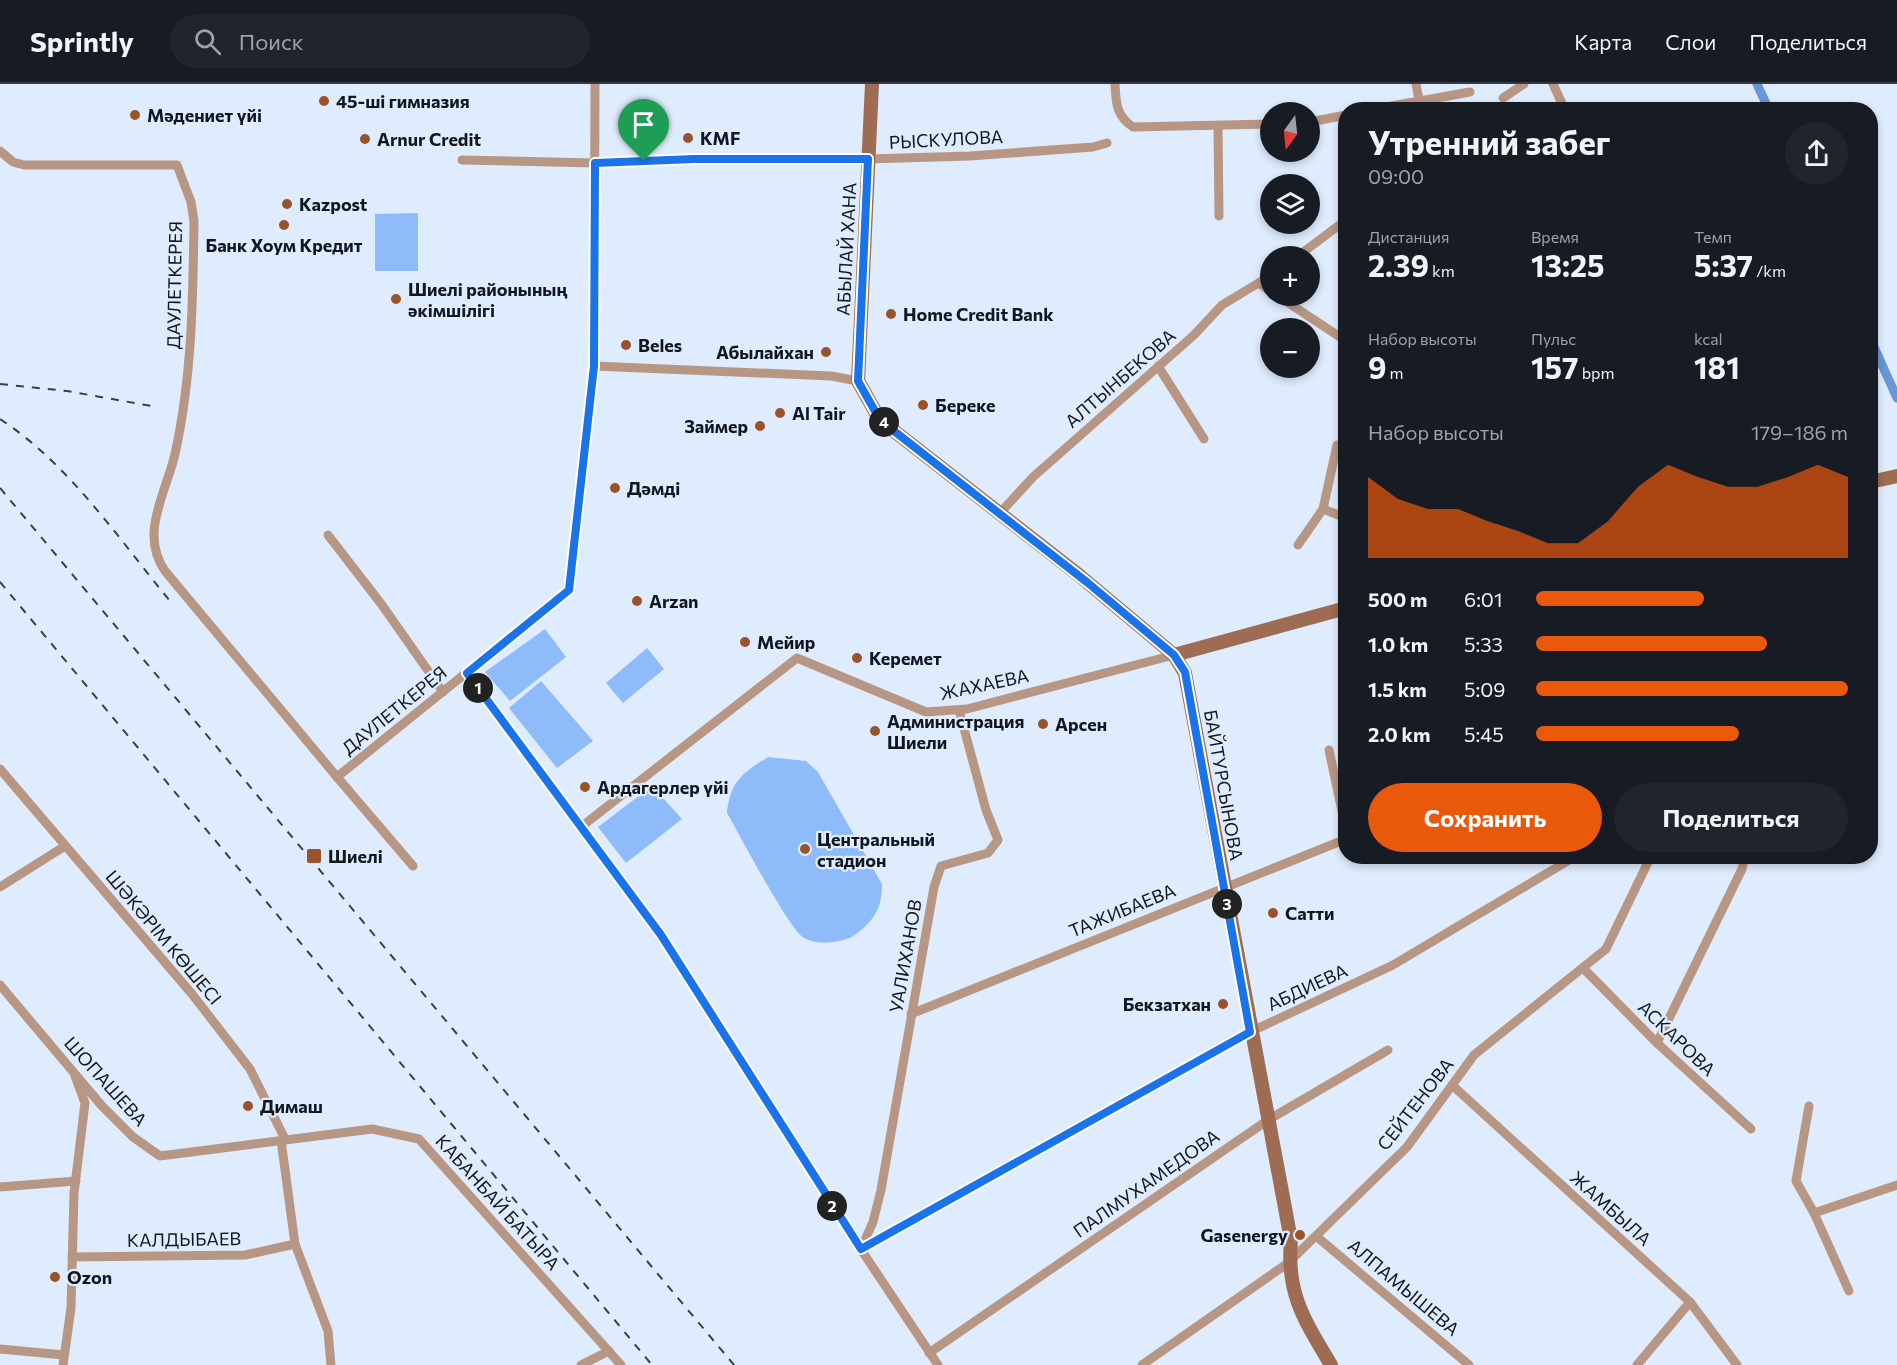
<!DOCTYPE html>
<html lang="ru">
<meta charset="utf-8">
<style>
:root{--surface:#171b24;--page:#20242c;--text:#f1f3f6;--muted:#9ea1a6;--line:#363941;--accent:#ea580c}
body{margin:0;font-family:Commissioner,sans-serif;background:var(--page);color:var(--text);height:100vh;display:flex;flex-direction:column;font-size:22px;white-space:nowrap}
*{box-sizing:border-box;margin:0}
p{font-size:20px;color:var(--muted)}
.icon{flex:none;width:33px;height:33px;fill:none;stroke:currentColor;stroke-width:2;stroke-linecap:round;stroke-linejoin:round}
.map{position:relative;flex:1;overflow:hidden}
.sheet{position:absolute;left:1338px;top:18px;width:540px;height:762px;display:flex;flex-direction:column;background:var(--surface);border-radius:24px;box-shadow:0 3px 9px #0003}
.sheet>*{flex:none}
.needle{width:39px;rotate:195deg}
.controls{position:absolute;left:1260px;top:18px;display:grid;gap:12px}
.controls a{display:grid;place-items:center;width:60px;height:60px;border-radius:50%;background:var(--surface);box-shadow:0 3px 9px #0003;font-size:30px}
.pin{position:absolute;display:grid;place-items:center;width:51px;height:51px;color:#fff;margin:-62px -26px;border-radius:50% 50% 50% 0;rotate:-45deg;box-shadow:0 0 6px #0007}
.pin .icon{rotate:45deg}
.km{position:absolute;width:30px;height:30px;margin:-15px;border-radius:50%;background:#222;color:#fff;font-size:16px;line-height:30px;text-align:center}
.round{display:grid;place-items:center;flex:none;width:63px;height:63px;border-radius:32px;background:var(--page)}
.overview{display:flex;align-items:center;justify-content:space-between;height:102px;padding:0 30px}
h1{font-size:33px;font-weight:700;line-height:45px}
.stats{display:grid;grid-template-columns:repeat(3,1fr);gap:9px;height:102px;padding:6px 30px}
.stats div{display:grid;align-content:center}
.stats b{font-size:30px;font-weight:700}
.stats small{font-size:16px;font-weight:400}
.stats p{font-size:16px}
.chart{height:168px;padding:12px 30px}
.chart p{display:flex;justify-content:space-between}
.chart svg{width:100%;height:108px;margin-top:6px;fill:var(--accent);opacity:.7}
.action{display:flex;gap:12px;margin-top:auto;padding:12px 30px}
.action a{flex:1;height:69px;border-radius:36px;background:var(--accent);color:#fff;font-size:24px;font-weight:700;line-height:69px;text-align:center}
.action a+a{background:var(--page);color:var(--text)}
ul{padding:0 30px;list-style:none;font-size:20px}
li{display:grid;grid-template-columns:96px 72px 1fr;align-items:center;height:45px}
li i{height:15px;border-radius:8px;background:var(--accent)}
header{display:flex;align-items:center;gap:36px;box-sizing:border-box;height:84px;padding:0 30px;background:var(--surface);border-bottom:2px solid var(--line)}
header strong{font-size:28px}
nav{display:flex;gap:33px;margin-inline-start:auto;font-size:21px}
.search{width:420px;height:54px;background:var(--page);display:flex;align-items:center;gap:15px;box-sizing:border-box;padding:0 21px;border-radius:33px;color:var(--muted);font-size:22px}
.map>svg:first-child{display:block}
.green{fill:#8ebbfa}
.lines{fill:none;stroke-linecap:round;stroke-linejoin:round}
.canal{stroke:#6896d6;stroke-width:9}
.street{stroke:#b89684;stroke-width:9}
.secondary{stroke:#9d6c52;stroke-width:14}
.rail{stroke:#39404a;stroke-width:2;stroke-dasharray:8 8;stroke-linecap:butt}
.route-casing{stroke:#fff;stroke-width:12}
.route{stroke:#1a73e8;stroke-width:8}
.poi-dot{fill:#99522a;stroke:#dfecfd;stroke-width:2}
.labels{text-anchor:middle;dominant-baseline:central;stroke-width:4.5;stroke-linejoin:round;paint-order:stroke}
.poi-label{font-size:18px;font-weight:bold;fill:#12171f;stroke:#dfecfd;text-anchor:start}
.street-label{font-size:18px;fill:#12171f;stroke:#dfecfd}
</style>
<header>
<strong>Sprintly</strong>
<div class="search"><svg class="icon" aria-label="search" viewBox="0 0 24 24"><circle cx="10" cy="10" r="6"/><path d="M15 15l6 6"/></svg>Поиск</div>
<nav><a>Карта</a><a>Слои</a><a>Поделиться</a></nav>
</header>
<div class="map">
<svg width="1897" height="1281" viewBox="0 0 1897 1281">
<rect width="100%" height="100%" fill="#dfecfd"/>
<g class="green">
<path d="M418,129V187H375V130Z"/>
<path d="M545,545L566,573L510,617L485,588Z"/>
<path d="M647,564L664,585L623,619L606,599Z"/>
<path d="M541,597L593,657L557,684L509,624Z"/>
<path d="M768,673L806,677L818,688L882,800C882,823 875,836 856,850C845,859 817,862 804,854C788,844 740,751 727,729C730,698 742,689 768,673Z"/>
<path d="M652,702L682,735L626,779L598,743Z"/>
</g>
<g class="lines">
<g class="canal">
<path d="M1757,0L1769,26"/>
<path d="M1870,254L1897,314"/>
</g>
<g class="street">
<path d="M1115,0C1116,19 1116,32 1133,43L1270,40"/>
<path d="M1416,0L1419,16"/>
<path d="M1553,0L1565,26"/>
<path d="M1503,14L1524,0"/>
<path d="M1369,26L1470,8"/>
<path d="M1310,38L1346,31"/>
<path d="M1218,43L1219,132"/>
<path d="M0,67L13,78L24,81H177L191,118L194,137C193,215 192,293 175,370C166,409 139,450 165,487L337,693L569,506L594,282L595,0"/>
<path d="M462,76L595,79L694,75H868L970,72L1093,63L1107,59"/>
<path d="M1298,172L1346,136"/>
<path d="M1259,199L1270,207"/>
<path d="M1278,212L1346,257"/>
<path d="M594,282L831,292L858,297"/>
<path d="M1158,282L1204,355"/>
<path d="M1323,425L1337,361"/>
<path d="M999,430L1033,393L1194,251L1222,221L1270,192"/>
<path d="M328,451L382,521L443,608"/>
<path d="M1298,461L1323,425L1346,434"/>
<path d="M467,589L661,851L834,1125L938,1281"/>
<path d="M1329,666L1346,746"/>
<path d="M0,685L192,910L250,985L285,1055"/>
<path d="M337,693L413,782"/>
<path d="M581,743L797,574L926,628L967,625L1174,571"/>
<path d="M0,803L65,762"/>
<path d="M1583,884L1657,959L1751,1045"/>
<path d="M0,901L102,1022L133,1053L160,1072L372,1045L419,1055L621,1281"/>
<path d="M911,930L1346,755"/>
<path d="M1657,959L1742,785L1745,772"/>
<path d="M1452,1001L1690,1218L1737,1281"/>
<path d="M1809,1022L1796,1097L1814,1129L1849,1207"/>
<path d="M281,1056L295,1160L328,1247L331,1281"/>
<path d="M0,1103L76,1097"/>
<path d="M1814,1129L1897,1101"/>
<path d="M1316,1152L1469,1281"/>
<path d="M861,1165L1250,948L1393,881L1576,772"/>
<path d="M861,1165L873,1138L881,1106L934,803L941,782L988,769L998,756L986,726L959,626"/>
<path d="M72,1173L245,1171L295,1160"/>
<path d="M0,1265L64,1271"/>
<path d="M929,1269L1268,1036L1388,966"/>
<path d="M63,1281L71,1224L74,1109L85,1019L75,992"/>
<path d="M581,1281L609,1267"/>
<path d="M1142,1281L1288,1179L1407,1063L1474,971L1606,865L1651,772"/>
<path d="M1637,1281L1690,1218"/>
</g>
<g class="secondary">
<path d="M872,0L858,297L880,336L1080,492L1174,571L1185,589L1291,1156C1286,1210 1305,1237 1331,1281"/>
<path d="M1870,398L1897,392"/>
<path d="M1174,571L1346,524"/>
</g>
<g class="rail">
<path d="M0,300L67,307L157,323"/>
<path d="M0,335C69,380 118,454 170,517"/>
<path d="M0,404L734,1281"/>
<path d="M0,498L652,1281"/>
</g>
</g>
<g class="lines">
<defs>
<path id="route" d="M694,75H868L858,297L880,336L1088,499L1174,571L1185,588L1250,948L861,1165L661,851L467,589L569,506L594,282L595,79Z"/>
</defs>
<use href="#route" class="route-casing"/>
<use href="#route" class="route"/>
</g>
<g class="poi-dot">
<circle cx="324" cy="17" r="6"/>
<circle cx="135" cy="31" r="6"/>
<circle cx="688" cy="54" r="6"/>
<circle cx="365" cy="55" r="6"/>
<circle cx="287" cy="120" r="6"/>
<circle cx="284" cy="141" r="6"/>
<circle cx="396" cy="215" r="6"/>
<circle cx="891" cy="230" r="6"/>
<circle cx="626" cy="261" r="6"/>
<circle cx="826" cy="268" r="6"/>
<circle cx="923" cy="321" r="6"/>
<circle cx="780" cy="329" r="6"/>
<circle cx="760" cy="342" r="6"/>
<circle cx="615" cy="404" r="6"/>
<circle cx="637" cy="517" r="6"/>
<circle cx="745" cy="558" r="6"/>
<circle cx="857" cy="574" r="6"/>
<circle cx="1043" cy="640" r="6"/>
<circle cx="875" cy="647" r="6"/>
<circle cx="585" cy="703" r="6"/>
<circle cx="805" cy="765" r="6"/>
<rect x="306" y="764" width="16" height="16" rx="3"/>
<circle cx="1273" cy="829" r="6"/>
<circle cx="1223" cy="920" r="6"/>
<circle cx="248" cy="1022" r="6"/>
<circle cx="1300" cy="1151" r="6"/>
<circle cx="55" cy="1193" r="6"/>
</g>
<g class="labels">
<g class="poi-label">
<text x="336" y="17">45-ші гимназия</text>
<text x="147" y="31">Мәдениет үйі</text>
<text x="700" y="54">KMF</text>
<text x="377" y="55">Arnur Credit</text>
<text x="299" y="120">Kazpost</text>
<text x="284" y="161" text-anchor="middle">Банк Хоум Кредит</text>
<text x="408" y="205">Шиелі районының<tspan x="408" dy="21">әкімшілігі</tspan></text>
<text x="903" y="230">Home Credit Bank</text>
<text x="638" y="261">Beles</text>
<text x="814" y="268" text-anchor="end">Абылайхан</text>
<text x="935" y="321">Береке</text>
<text x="792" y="329">Al Tair</text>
<text x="748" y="342" text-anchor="end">Займер</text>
<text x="627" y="404">Дәмді</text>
<text x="649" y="517">Arzan</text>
<text x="757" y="558">Мейир</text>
<text x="869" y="574">Керемет</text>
<text x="887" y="637">Администрация<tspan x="887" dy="21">Шиели</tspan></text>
<text x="1055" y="640">Арсен</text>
<text x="597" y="703">Ардагерлер үйі</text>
<text x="817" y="755">Центральный<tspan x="817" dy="21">стадион</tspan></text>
<text x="328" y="772">Шиелі</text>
<text x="1285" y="829">Сатти</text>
<text x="1211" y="920" text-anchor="end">Бекзатхан</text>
<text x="260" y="1022">Димаш</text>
<text x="1288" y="1151" text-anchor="end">Gasenergy</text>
<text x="67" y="1193">Ozon</text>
</g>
<g class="street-label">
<text transform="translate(946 55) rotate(-3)">РЫСКУЛОВА</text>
<text transform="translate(846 165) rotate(-87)">АБЫЛАЙ ХАНА</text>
<text transform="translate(174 201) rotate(-89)">ДАУЛЕТКЕРЕЯ</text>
<text transform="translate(1120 294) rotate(-41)">АЛТЫНБЕКОВА</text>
<text transform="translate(984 600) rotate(-12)">ЖАХАЕВА</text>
<text transform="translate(394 626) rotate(-39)">ДАУЛЕТКЕРЕЯ</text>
<text transform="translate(1224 701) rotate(80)">БАЙТУРСЫНОВА</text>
<text transform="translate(1122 826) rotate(-22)">ТАЖИБАЕВА</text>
<text transform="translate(164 853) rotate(50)">ШӘКӘРІМ КӨШЕСІ</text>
<text transform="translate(905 872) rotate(-80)">УАЛИХАНОВ</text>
<text transform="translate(1307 903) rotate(-25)">АБДИЕВА</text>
<text transform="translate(1677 954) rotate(44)">АСКАРОВА</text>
<text transform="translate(106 997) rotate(48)">ШОПАШЕВА</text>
<text transform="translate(1415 1020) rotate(-52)">СЕЙТЕНОВА</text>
<text transform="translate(1146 1099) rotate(-35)">ПАЛМУХАМЕДОВА</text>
<text transform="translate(498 1118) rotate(48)">КАБАНБАЙ БАТЫРА</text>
<text transform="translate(1611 1124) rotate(42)">ЖАМБЫЛА</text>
<text transform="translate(184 1155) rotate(-1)">КАЛДЫБАЕВ</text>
<text transform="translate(1404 1203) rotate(40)">АЛПАМЫШЕВА</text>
</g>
</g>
</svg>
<div class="controls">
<a><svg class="needle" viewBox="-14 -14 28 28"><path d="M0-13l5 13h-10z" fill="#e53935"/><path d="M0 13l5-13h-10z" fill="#9ea1a6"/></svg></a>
<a><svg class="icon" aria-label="layers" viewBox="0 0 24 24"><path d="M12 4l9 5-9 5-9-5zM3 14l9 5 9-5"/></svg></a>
<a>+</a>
<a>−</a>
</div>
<div class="pin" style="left:644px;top:77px;background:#1e9e55"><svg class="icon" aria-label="arrive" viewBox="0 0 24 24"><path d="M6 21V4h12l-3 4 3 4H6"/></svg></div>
<b class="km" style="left:478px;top:604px">1</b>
<b class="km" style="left:832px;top:1122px">2</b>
<b class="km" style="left:1227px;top:820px">3</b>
<b class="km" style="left:884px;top:338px">4</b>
<section class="sheet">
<div class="overview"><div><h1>Утренний забег</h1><p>09:00</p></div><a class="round"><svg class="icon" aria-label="share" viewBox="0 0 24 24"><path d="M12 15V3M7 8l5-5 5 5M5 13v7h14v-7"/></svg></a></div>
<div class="stats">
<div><p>Дистанция</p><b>2.39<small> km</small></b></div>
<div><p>Время</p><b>13:25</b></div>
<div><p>Темп</p><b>5:37<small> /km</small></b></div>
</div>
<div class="stats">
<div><p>Набор высоты</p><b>9<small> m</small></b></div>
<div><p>Пульс</p><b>157<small> bpm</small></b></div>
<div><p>kcal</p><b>181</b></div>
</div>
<div class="chart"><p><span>Набор высоты</span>179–186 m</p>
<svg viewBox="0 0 160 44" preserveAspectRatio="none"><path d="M0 44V11L10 20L20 24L30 24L40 29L50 33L60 38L70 38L80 29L90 15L100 6L110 11L120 15L130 15L140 11L150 6L160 11V44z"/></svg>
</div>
<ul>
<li><b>500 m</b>6:01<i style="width:54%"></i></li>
<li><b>1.0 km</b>5:33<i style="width:74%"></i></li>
<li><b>1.5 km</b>5:09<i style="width:100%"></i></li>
<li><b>2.0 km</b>5:45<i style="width:65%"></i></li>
</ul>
<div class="action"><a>Сохранить</a><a>Поделиться</a></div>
</section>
</div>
